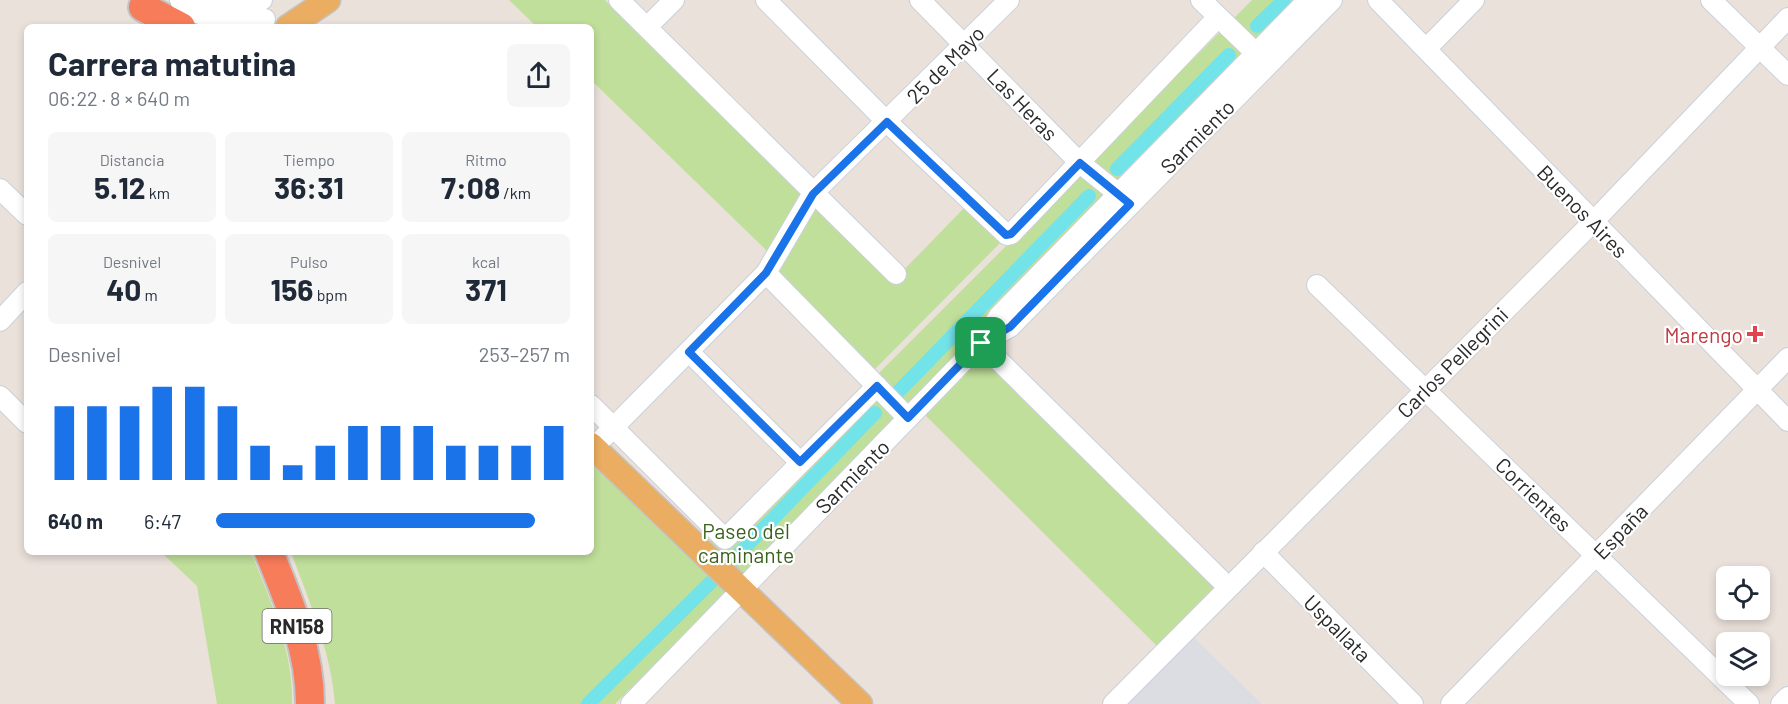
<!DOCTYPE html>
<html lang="es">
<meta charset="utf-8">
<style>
:root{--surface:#fff;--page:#f6f6f7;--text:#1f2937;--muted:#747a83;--accent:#1a73e8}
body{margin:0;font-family:Barlow,sans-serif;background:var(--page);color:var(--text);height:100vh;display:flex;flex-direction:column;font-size:22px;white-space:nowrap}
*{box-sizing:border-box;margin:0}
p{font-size:20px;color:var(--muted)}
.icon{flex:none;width:33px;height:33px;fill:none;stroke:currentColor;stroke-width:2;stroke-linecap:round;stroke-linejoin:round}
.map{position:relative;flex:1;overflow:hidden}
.sheet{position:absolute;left:24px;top:24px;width:570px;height:531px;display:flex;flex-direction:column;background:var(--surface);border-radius:9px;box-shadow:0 3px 9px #0003}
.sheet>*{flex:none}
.buttons{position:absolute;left:1716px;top:566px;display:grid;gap:12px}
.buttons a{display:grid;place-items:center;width:54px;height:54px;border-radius:9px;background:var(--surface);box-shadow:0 3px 9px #0003;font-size:30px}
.pin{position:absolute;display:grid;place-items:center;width:51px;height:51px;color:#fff;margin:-26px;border-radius:12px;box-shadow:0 3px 9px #0006}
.round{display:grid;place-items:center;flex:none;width:63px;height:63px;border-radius:9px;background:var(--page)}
.head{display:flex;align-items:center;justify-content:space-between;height:102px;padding:0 24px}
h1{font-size:33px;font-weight:700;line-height:45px}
.stats{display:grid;grid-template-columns:repeat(3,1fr);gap:9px;height:102px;padding:6px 24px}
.stats div{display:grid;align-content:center;border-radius:9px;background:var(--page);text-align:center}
.stats b{font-size:30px;font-weight:700}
.stats small{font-size:16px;font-weight:400}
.stats p{font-size:16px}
.chart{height:168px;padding:12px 24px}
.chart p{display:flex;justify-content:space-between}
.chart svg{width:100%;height:108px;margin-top:6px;stroke:var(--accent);stroke-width:6}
ul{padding:0 24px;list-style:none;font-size:20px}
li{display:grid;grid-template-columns:96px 72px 1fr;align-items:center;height:45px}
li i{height:15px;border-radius:8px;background:var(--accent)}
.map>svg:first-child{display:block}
.industrial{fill:#dcdce3}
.green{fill:#c0df9a}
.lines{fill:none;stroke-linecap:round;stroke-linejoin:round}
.canal{stroke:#72e3e9;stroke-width:14}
.minor-casing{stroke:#cad0da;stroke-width:22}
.major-casing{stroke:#c3c3c3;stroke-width:27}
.highway-casing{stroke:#c3c3c3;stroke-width:32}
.minor{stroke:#fff;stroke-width:20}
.major{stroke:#eaad61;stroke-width:24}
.highway{stroke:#f77c5a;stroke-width:28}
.route-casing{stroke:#fff;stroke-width:12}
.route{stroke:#1a73e8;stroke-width:8}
.health-dot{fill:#e0444e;stroke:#fff;stroke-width:2}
.labels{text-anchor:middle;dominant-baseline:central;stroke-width:4.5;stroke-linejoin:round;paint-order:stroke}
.shield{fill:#fff;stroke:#696969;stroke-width:1.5}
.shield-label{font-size:20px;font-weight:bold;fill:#292929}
.street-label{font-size:21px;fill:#292929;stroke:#fff}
.health-label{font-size:21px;fill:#be3a42;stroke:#fff;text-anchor:end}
.park-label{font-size:21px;fill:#3a621d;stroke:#fff}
</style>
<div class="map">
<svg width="1788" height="704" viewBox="0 0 1788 704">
<rect width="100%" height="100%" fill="#ebe1db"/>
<path class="industrial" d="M1193,637L1262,704H1126Z"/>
<g class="green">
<path d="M509,0H605L800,194L768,252L591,80V27H537Z"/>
<path d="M1252,0H1314L744,579L708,544Z"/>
<path d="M814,200L895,279L968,204L1004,239L872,372L774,273Z"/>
<path d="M981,353L1217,587L1157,646L922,412Z"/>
<path d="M591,463L726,593L615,704H335C331,651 309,601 291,552H591Z"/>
<path d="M161,552H251C270,600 294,652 292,704H217L197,586Z"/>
</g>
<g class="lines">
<g class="canal">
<path d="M1257,26L1284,0"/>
<path d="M1117,169L1229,55"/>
<path d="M897,393L1089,196"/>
<path d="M734,559L875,413"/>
<path d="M588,704L711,582"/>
</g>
<defs>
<g id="minor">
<path d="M180,0C191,22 242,18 265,19"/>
<path d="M196,0H262"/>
<path d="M619,0L896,274"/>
<path d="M766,0L887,122L1007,235L1011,234L1218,17"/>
<path d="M920,0L1080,163L1126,200"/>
<path d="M1201,0L1264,61"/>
<path d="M1378,0L1788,421"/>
<path d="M1711,0L1788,75"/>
<path d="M647,27L674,0"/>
<path d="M1427,48L1474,0"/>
<path d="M0,189L27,215"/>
<path d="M766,273L908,418"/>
<path d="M1317,285L1749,704"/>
<path d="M0,321L27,292"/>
<path d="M983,341L999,316L1308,0"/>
<path d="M981,343L1228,587"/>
<path d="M689,352L800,462"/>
<path d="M0,396L27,423"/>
<path d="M591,405L725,539L877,386"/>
<path d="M594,447L766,273L813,193L1009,0"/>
<path d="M1263,552L1413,704"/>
<path d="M631,704L945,380L981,343L1010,327L1332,0"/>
<path d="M1113,704L1593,222L1788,18"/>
<path d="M1451,704L1788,358"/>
<path d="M1781,704L1788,697"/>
</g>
<g id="major">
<path d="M288,27L328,0"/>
<path d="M591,445L860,704"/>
</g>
<g id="highway">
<path d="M143,7L181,27"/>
<path d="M269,552C289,601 310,650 310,704"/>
</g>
</defs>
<use href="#minor" class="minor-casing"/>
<use href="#major" class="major-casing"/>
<use href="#highway" class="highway-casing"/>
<use href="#minor" class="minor"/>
<use href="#major" class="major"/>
<use href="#highway" class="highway"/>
</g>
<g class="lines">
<defs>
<path id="route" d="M887,122L1006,235L1011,234L1080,163L1130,204L1010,327L981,343L908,418L877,386L800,462L689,352L766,273L813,194Z"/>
</defs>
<use href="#route" class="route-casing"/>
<use href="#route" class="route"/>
</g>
<path class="health-dot" d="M1752 325h6v6h6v6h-6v6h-6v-6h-6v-6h6z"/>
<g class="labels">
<rect class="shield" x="262.5" y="609" width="69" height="34" rx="4.5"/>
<g class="shield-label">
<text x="297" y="626">RN158</text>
</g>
<g class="street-label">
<text transform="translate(945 64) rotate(-45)">25 de Mayo</text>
<text transform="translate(1023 104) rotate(46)">Las Heras</text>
<text transform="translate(1197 136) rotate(-45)">Sarmiento</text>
<text transform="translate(1583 211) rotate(46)">Buenos Aires</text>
<text transform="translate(1452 362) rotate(-45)">Carlos Pellegrini</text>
<text transform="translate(852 476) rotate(-45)">Sarmiento</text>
<text transform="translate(1534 494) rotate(44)">Corrientes</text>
<text transform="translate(1620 531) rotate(-46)">España</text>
<text transform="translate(1338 628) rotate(45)">Uspallata</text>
</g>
<g class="health-label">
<text x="1743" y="334">Marengo</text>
</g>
<g class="park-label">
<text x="746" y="530">Paseo del<tspan x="746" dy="24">caminante</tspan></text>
</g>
</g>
</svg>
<div class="buttons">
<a><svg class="icon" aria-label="locate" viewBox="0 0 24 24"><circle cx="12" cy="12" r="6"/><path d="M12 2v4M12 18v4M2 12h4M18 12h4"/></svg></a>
<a><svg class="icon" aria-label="layers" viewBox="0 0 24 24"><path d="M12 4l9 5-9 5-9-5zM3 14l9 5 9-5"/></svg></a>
</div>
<div class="pin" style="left:981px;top:343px;background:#1e9e55"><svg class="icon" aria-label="arrive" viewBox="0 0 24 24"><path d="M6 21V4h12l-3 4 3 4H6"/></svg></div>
<section class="sheet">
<div class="head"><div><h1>Carrera matutina</h1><p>06:22 · 8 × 640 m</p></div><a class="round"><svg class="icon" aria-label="share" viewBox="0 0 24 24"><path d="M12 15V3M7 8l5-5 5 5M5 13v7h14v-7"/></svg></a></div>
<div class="stats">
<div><p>Distancia</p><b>5.12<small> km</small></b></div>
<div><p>Tiempo</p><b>36:31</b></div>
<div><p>Ritmo</p><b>7:08<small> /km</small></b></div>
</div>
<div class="stats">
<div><p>Desnivel</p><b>40<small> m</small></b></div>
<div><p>Pulso</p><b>156<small> bpm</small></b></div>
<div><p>kcal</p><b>371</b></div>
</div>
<div class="chart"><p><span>Desnivel</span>253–257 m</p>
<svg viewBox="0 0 160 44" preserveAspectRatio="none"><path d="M5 44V14M15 44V14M25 44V14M35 44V6M45 44V6M55 44V14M65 44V30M75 44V38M85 44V30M95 44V22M105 44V22M115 44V22M125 44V30M135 44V30M145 44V30M155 44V22"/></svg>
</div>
<ul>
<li><b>640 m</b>6:47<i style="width:90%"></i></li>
</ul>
</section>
</div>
